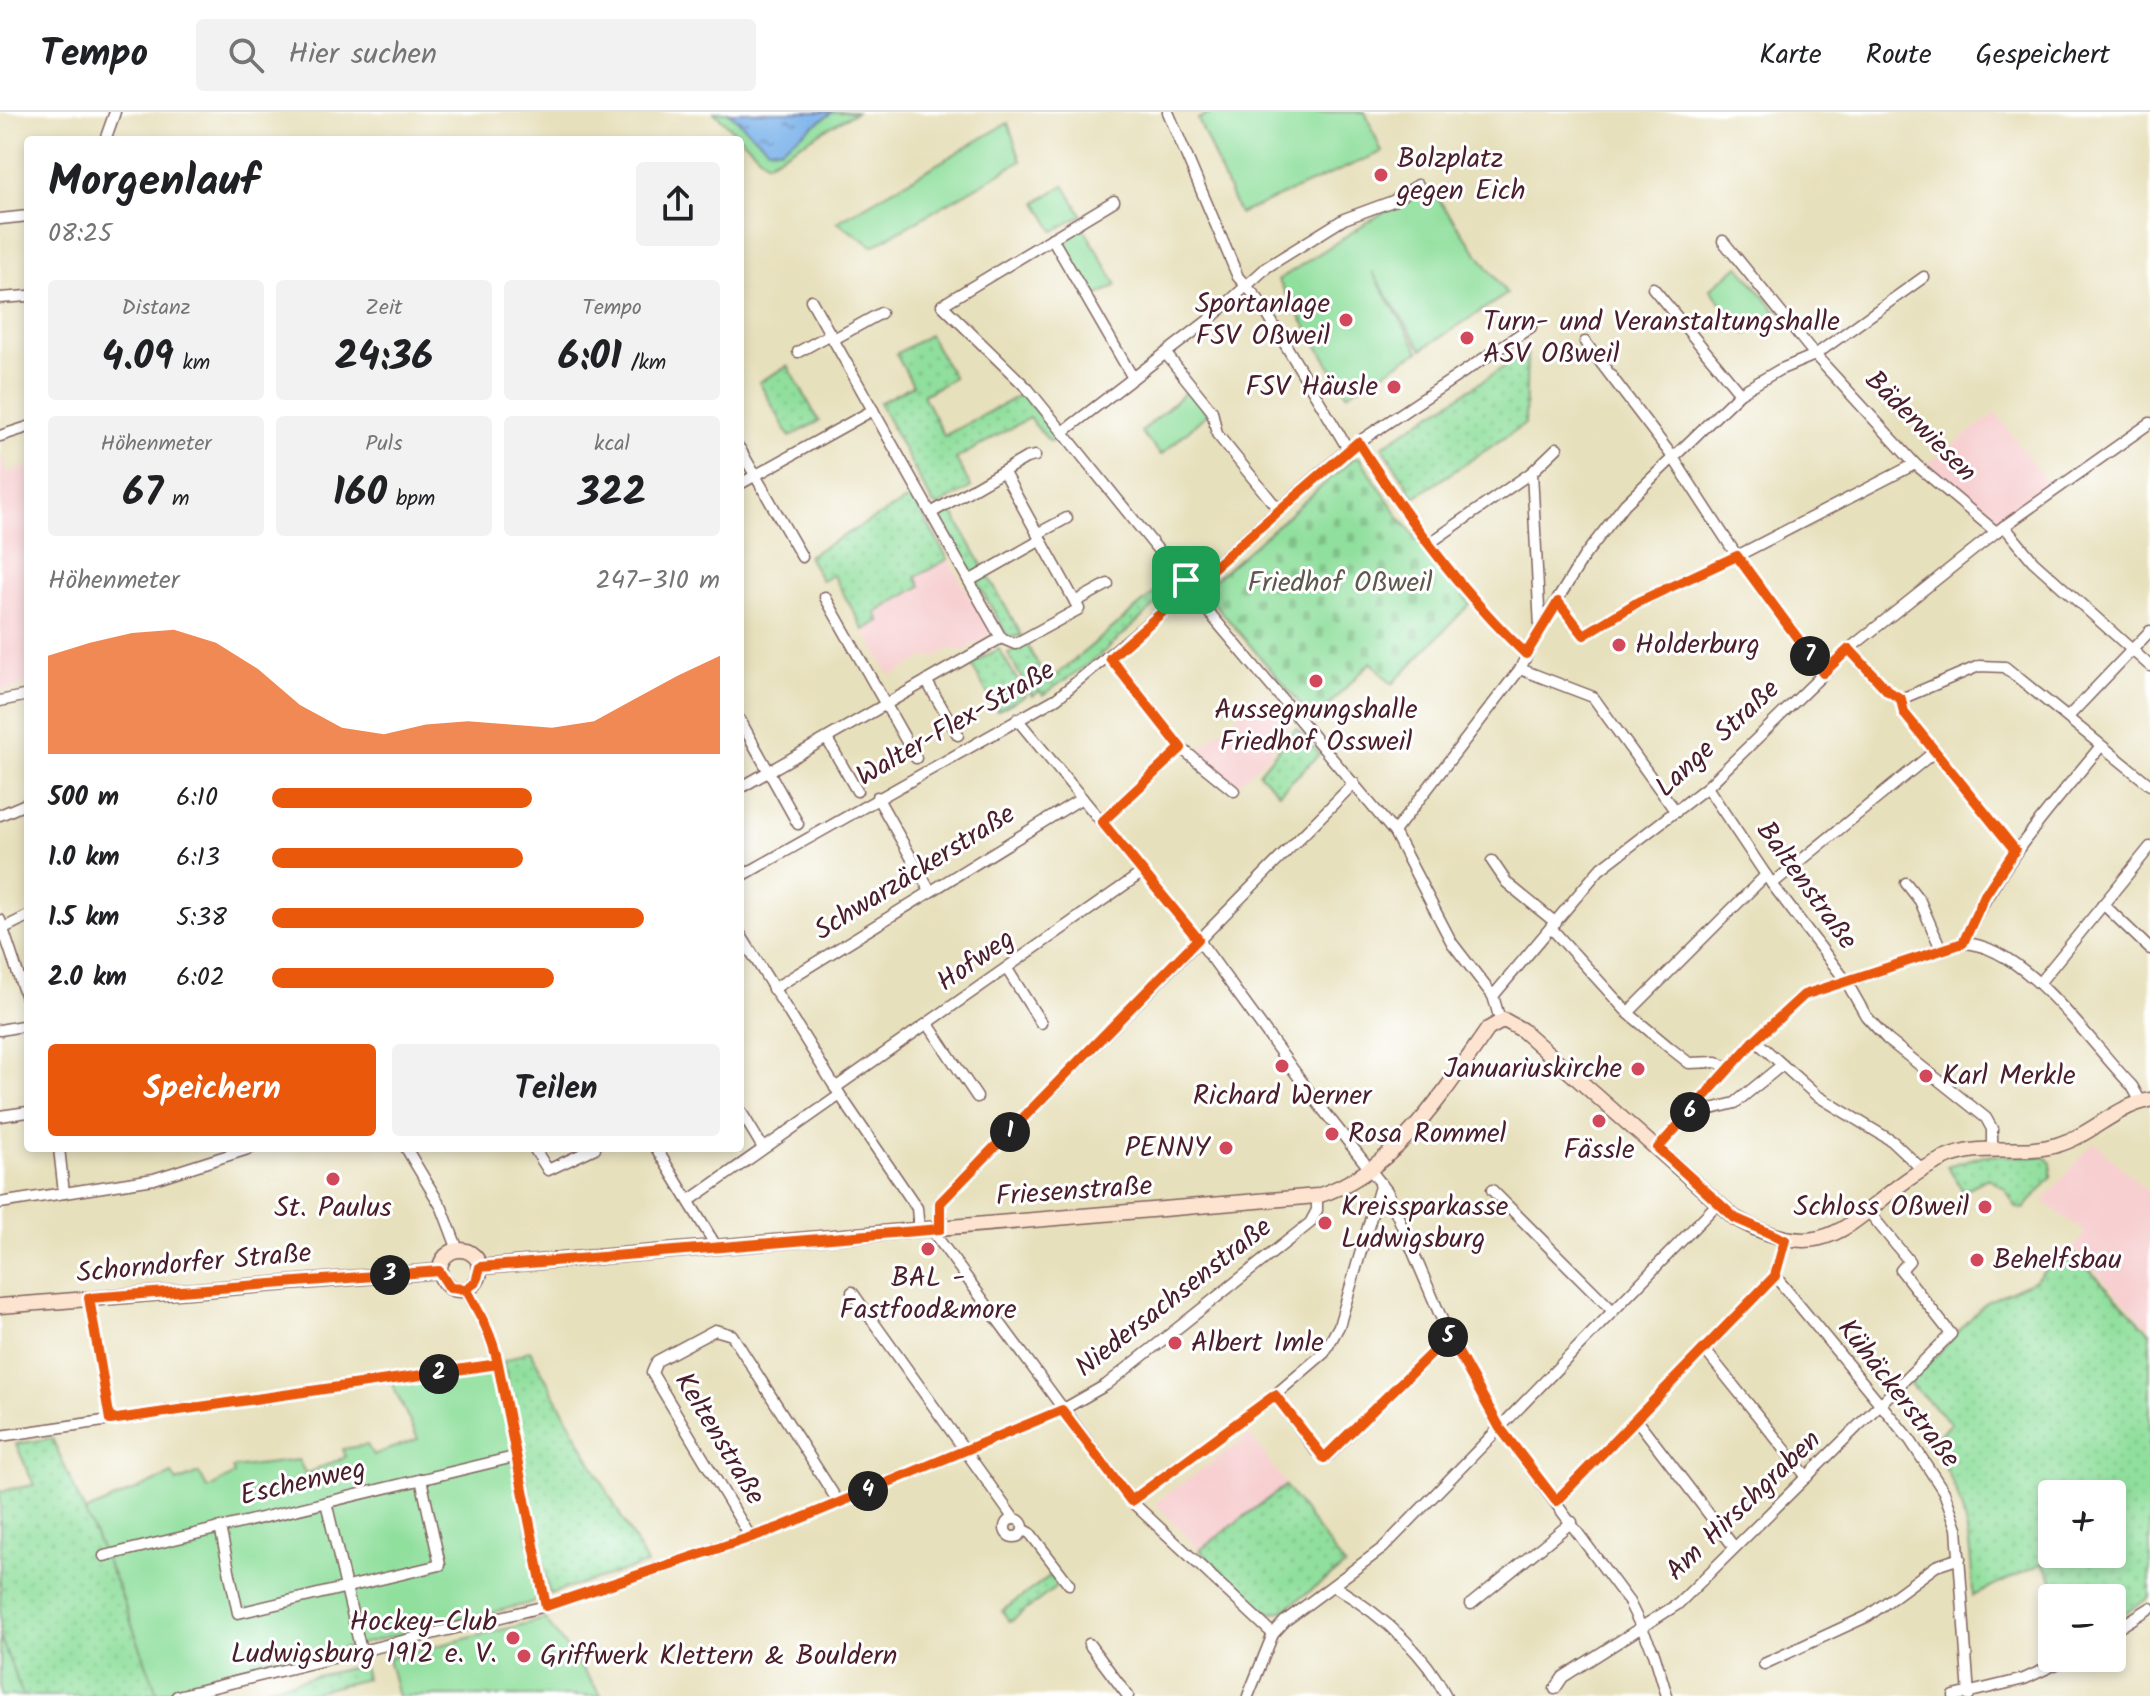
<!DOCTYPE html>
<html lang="de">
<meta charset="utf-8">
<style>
:root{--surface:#fff;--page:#f2f2f2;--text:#202124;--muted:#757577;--line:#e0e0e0;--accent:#ea580c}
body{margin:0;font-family:Kalam,sans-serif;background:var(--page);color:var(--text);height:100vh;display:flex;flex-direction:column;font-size:30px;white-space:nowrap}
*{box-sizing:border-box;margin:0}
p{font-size:26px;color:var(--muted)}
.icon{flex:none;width:44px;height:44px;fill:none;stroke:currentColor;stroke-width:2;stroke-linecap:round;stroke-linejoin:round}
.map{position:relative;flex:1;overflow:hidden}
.details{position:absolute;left:24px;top:24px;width:720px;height:1016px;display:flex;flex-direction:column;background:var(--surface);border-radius:8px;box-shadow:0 4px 12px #0003}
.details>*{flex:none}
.tools{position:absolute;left:2038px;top:1368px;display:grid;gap:16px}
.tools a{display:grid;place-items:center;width:88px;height:88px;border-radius:8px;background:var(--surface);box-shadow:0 4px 12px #0003;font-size:40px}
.pin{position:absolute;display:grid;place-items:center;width:68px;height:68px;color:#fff;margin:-34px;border-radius:16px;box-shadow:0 4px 12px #0006}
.km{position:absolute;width:40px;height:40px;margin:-20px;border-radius:50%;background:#222;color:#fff;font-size:22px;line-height:40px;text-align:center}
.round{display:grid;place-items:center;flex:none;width:84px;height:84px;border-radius:8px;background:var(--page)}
.summary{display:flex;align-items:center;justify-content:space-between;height:136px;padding:0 24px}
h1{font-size:44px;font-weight:700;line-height:60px}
.figures{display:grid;grid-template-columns:repeat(3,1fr);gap:12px;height:136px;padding:8px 24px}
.figures div{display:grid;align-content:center;border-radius:8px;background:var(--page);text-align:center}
.figures b{font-size:40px;font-weight:700}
.figures small{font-size:22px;font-weight:400}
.figures p{font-size:22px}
.chart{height:224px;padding:16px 24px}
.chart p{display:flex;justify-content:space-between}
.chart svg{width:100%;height:144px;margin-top:8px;fill:var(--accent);opacity:.7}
.button{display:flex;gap:16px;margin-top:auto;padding:16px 24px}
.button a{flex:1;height:92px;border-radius:8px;background:var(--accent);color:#fff;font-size:32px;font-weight:700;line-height:92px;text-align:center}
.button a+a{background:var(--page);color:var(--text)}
ul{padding:0 24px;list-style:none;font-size:26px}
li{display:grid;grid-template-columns:128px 96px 1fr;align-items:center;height:60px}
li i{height:20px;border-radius:10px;background:var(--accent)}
header{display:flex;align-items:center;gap:48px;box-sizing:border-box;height:112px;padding:0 40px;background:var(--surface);border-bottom:2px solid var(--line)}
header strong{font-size:38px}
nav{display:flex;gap:44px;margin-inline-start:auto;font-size:28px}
.search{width:560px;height:72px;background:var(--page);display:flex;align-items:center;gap:20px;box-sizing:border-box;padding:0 28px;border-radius:8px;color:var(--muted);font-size:30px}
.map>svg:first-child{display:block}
.built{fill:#f7cfd0}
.grass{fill:#90df9d;stroke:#6d7f64;stroke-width:2}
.cemetery{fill:url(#cemetery-stones);stroke:#6d7f64;stroke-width:2}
.park{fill:url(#park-dots);stroke:#6d7f64;stroke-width:2;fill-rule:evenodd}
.water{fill:url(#water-ripples);stroke:#62698b;stroke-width:2}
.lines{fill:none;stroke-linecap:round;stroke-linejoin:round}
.street-casing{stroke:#81635e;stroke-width:13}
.secondary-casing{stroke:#81635e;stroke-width:17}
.street{stroke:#fff;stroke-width:10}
.secondary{stroke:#fde4d0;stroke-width:14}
.route-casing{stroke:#fff;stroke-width:16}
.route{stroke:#ea580c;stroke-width:10}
.poi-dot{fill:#d1495b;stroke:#fff;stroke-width:3}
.labels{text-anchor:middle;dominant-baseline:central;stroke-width:6;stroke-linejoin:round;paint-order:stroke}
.poi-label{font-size:28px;fill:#4a1f2b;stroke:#fff;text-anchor:start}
.street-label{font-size:28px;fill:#4a1f2b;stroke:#fff}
.park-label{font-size:28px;fill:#5f594d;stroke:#fff}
</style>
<header>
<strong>Tempo</strong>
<div class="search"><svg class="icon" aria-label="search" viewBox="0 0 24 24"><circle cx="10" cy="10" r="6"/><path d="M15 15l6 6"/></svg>Hier suchen</div>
<nav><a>Karte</a><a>Route</a><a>Gespeichert</a></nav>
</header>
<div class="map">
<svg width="2150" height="1584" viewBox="0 0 2150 1584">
<defs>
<pattern id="cemetery-stones" width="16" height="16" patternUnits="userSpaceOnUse" patternTransform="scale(2)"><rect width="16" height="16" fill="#90df9d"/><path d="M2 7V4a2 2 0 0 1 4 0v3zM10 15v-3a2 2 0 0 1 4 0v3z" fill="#7ebf87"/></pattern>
<pattern id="park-dots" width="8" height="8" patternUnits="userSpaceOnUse" patternTransform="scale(2)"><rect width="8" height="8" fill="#90df9d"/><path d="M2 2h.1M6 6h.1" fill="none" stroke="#7ebf87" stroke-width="1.8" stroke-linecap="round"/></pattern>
<pattern id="water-ripples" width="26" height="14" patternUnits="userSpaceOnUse" patternTransform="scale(2)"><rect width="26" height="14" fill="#7bb3eb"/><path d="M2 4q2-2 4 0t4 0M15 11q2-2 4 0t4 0" fill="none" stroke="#6791bf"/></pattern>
</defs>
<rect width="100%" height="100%" fill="#fff"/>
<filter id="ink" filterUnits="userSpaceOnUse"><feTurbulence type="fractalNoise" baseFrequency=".0125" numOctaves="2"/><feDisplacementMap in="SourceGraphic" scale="16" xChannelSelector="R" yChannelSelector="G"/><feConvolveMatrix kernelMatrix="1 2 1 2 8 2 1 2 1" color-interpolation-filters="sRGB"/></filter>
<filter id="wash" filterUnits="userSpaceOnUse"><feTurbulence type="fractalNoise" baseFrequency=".006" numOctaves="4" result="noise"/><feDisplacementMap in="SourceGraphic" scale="32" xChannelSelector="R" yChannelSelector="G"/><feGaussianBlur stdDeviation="1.8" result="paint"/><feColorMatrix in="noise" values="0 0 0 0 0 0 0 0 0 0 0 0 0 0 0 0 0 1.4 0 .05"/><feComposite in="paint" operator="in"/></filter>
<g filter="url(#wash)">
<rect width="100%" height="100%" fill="#e7e0bc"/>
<g class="built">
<path d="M1996,301L2048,372L2003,405L1989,408L1928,351Z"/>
<path d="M0,340L7,361L28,354V572L0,579Z"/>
<path d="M948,447L992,523L962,539L952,536L935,545L927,544L890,564L864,518L880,509L876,501L916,465Z"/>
<path d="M1263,580L1290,612L1280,621L1269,643L1236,674L1195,641Z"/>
<path d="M2094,1030L2150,1082V1216L2073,1136L2085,1121L2043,1089Z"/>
<path d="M1250,1323L1286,1373L1199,1437L1155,1391Z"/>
</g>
<g class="grass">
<path d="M714,0H856L767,51Z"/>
<path d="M1214,0H1365L1382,40L1239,102L1198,7Z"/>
<path d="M1008,11L1021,49L873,134L837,110Z"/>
<path d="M1064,73L1082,103L1054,119L1037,90Z"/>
<path d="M1421,76L1433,80L1507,182L1422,237L1372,160L1419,239L1347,282L1278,168Z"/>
<path d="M1082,113L1117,173L1093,186L1059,128Z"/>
<path d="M1739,154L1776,199L1747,222L1710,177Z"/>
<path d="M1188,278L1208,301L1161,343L1141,320Z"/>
<path d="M498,1252L539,1489L157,1581L118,1475L83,1401L172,1362L177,1370L199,1361L208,1377L234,1362L232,1356L298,1348L306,1362L345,1345L342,1337L367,1333L373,1343L418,1327L391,1270Z"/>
<path d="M545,1507L602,1584H398L388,1546Z"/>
<path d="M0,1524L24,1584H0Z"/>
</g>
<path class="cemetery" d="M1354,346H1360L1400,406L1470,492L1392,572L1371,550L1314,608L1207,483L1206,475Z"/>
<g class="park">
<path d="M929,223L954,266L923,283L944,324L1022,282L1058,326L1050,330L1029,306L956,347L971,375L938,394L933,392L879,291L913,273L896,242Z"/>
<path d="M1527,240L1525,312L1415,385L1382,334Z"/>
<path d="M788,254L819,309L790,325L759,270Z"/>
<path d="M912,385L948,447L916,465L921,474L876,501L880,509L864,518L833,463L822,469L808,444Z"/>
<path d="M951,398L1022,524L1008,525L942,408L943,402Z"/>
<path d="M1159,451L1172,467L1169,481L1097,546L1043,583L1040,579L1032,584L1008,542L1026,531L1048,570L1164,473L1151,455Z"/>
<path d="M999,537L1026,583L997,599L971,552Z"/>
<path d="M1296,616L1320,642L1279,681L1259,661Z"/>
<path d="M1984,1043L2045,1045L2051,1051V1066L2024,1097L2017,1096L2004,1076L1988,1066L1963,1079L1947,1054Z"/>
<path d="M2072,1140L2150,1220V1485L2112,1510V1486H2062L2043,1451L1973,1484C1971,1426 1964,1379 1930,1331L1951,1311L1910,1272L1986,1190L2035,1168L2056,1146ZM2052,1382H2112V1442H2052Z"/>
<path d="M530,1238L647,1452L549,1482L503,1250Z"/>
<path d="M52,1326L118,1475L157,1581L142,1584H23L0,1524V1379L34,1373L16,1332Z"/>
<path d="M1285,1374L1345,1454L1282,1499L1273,1501L1260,1497L1200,1438Z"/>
<path d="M1054,1461L1058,1467L1055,1476L1010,1510L1002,1499Z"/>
<path d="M363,1553L366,1567L296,1584H233Z"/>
</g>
<path class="water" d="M728,0H833L780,37L768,36Z"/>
</g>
<g filter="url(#ink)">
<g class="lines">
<defs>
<g id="street">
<path d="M1168,0L1238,165L1258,187L1348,337"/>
<path d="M105,28L115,0"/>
<path d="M1114,89L942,193L1028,277L1184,470"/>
<path d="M0,107L28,104"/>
<path d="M1052,126L1133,266"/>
<path d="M1723,129L1815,243L1915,352L1996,420"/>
<path d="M1653,176L1740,281"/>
<path d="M0,186L28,184"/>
<path d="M811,188L1001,526"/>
<path d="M834,227L881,201"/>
<path d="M1585,230L1672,344L1737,444L1823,561"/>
<path d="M798,240L831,222"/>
<path d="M1166,242L1212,299L1217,322L1278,397"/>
<path d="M1063,320L1210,207L1267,155L1344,107L1393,89L1418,73"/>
<path d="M0,324L28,315"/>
<path d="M1358,330C1406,405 1461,481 1526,542"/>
<path d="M740,337L802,445"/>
<path d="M1532,360L1540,516"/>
<path d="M740,372L873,298"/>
<path d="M931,401L1026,346L1035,344"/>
<path d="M2004,414L2033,449L2150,554"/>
<path d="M1037,422L1067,406"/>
<path d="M1430,431L1532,360L1557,336"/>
<path d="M969,469L1041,428"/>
<path d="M1196,470L1348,337L1531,215"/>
<path d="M1195,484L1394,720L1452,831L1493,884L1500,908"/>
<path d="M825,485L916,646"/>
<path d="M1075,490L1108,472"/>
<path d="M1558,490L1584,523L1638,490L1737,444L1915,352"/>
<path d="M1001,526L1015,532L1079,497L1004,361"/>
<path d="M1849,537L1888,579L1901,587L1904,601L2015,738"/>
<path d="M1520,557L1593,585L1676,700"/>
<path d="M927,570L958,623"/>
<path d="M1901,587L1979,554L2005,555L2150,673"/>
<path d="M0,589L28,583"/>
<path d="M2068,605L2150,519"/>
<path d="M1017,607L1198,827L1316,989L1387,1079L1449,1224L1476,1273L1500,1316L1629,1490L1654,1541L1667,1584"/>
<path d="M740,608L798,712"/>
<path d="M827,627L857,679"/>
<path d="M1181,636L1234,679"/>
<path d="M1707,675L1772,772L1846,869L1866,904L1887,927L1986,1006L1992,1017V1036"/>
<path d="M740,676L1001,526"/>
<path d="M877,685L930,779"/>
<path d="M0,703L28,691"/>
<path d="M1102,710L1181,636L1110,546"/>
<path d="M1394,720L1520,557L1540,516L1585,443L1625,392L1740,281L1779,258L1815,243L1924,165"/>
<path d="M1492,749L1507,771L1556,811"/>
<path d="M740,765L1057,586L1183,482"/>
<path d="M1906,771L1920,789L1941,837"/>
<path d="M1772,772L1934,640"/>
<path d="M2103,792L2150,837"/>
<path d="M0,808L28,892"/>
<path d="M1552,817L1628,901L1670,936L1689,951L1717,950L1729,957"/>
<path d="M0,818L28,804"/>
<path d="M740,822L840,983L917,1096L919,1118"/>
<path d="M1963,831C1997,755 2049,697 2101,634"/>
<path d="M1007,857L1041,911"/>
<path d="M2040,870L2150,735"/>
<path d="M773,877L1082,686"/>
<path d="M1493,884L1599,758L1707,675L1849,537L1996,420L2150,311"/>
<path d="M1628,901L1766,763"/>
<path d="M928,912L977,985"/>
<path d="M0,918L28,913"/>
<path d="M1755,928L1816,983L1892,1029L1923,1058"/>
<path d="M835,976L1143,760"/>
<path d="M740,998L763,1036"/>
<path d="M1688,1003L1735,991L1782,953"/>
<path d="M0,1004L28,1000"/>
<path d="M59,1036L64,1081"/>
<path d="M406,1036L442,1096L458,1138"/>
<path d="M534,1036L548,1058L595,1036"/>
<path d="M656,1036L716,1134"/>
<path d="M1658,1036L1755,928L1804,883L1963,831C2025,833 2090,931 2132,974L2141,990"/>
<path d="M1492,1078L1612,1198"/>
<path d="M689,1089L840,983"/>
<path d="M0,1091L154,1067L251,1036"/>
<path d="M935,1117L936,1124L1131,1389L1273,1522"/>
<path d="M940,1117V1091L1354,671"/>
<path d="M1775,1164L1910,1328L1944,1380L1957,1416L1969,1584"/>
<path d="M466,1177L484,1210L497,1246L546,1494"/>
<path d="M852,1180L1014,1407"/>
<path d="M89,1186L110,1308"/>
<path d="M1704,1237L1807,1365"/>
<path d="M1275,1283L1316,1339L1328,1344L1449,1224"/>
<path d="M1637,1308L1734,1435"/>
<path d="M0,1324L498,1252"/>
<path d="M1131,1389L1275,1283L1324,1241L1339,1214L1381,1071"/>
<path d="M1556,1389L1775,1164L1785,1128"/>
<path d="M326,1390L361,1539"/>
<circle cx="1014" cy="1416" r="9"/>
<path d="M220,1415L238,1501L440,1453L421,1367"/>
<path d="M1023,1417L1030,1421L1069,1472"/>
<path d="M751,1426L652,1261L657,1249L715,1218L732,1223L839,1391"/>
<path d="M104,1444L514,1345"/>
<path d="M1334,1474C1378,1501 1423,1537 1446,1584"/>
<path d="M1471,1492L1572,1410"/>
<path d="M2112,1520L2150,1496"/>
<path d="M1089,1532L1128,1584"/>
<path d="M1764,1552L1868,1504L1936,1454L1960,1446"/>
<path d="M1555,1577L1563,1565L1678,1492L1951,1222L1901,1158L1909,1149L1868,1099"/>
<path d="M177,1584L546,1494L778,1416L1062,1298L1106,1273L1310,1111L1317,1098V1084"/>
<path d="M1248,1584L1273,1522L1285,1509L1383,1436L1717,1092"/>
<path d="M1954,1584L2024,1567L2069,1546"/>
</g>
<g id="secondary">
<circle cx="460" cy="1158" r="20"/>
<path d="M480,1155L1317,1084C1395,1060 1444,980 1488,917L1504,908L1522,918L1735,1106C1843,1167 1857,1086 1943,1047C1981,1029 2019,1044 2057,1033C2092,1023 2114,995 2150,988"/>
<path d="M0,1194L439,1159"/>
</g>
</defs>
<use href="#street" class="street-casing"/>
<use href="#secondary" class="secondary-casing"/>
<use href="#street" class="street"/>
<use href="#secondary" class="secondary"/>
</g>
</g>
<g class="lines" filter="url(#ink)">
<defs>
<path id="route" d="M1186,468L1181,475L1183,482L1110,546L1181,636L1102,710L1198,827L940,1091V1117L480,1155L476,1170L466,1177C480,1202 493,1225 498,1252L110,1308L89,1186L439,1159L450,1176L466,1177C480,1202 493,1225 498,1252L546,1494L778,1416L1062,1298L1131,1389L1275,1283L1324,1346L1449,1224L1500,1316L1556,1389L1775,1164L1785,1128L1735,1106L1658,1036L1755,928L1804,883L1963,831L1985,783L2015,738L1904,601L1901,587L1888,579L1849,537L1823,561L1737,444L1638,490L1584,523L1558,490L1526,542C1461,481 1406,405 1358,330L1198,469L1186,468"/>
</defs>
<use href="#route" class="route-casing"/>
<use href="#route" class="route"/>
</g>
<g class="poi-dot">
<circle cx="1381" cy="63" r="8"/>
<circle cx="1346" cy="208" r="8"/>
<circle cx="1467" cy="226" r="8"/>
<circle cx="1394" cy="275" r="8"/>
<circle cx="1619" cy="533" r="8"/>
<circle cx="1316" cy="569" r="8"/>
<circle cx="1282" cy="954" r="8"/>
<circle cx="1638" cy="957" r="8"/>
<circle cx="1926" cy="964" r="8"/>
<circle cx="1599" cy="1009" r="8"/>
<circle cx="1332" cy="1022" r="8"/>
<circle cx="1226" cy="1036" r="8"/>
<circle cx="333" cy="1067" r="8"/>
<circle cx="1985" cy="1095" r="8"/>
<circle cx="1325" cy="1111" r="8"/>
<circle cx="928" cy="1137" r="8"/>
<circle cx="1977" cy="1148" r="8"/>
<circle cx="1175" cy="1231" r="8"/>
<circle cx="513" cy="1526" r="8"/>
<circle cx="524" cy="1544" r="8"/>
</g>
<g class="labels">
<g class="poi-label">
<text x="1397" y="47">Bolzplatz<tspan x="1397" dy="32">gegen Eich</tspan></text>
<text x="1330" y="192" text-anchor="end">Sportanlage<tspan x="1330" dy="32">FSV Oßweil</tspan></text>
<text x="1483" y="210">Turn- und Veranstaltungshalle<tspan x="1483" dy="32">ASV Oßweil</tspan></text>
<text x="1378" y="275" text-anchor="end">FSV Häusle</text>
<text x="1635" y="533">Holderburg</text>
<text x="1316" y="598" text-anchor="middle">Aussegnungshalle<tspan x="1316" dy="32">Friedhof Ossweil</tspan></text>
<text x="1622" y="957" text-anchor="end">Januariuskirche</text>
<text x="1942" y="964">Karl Merkle</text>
<text x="1282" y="984" text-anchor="middle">Richard Werner</text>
<text x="1348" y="1022">Rosa Rommel</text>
<text x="1210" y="1036" text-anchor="end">PENNY</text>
<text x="1599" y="1038" text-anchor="middle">Fässle</text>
<text x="1341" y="1095">Kreissparkasse<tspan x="1341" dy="32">Ludwigsburg</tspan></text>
<text x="1969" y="1095" text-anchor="end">Schloss Oßweil</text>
<text x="333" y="1096" text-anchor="middle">St. Paulus</text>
<text x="1993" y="1148">Behelfsbau</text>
<text x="928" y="1166" text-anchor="middle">BAL -<tspan x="928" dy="32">Fastfood&amp;more</tspan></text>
<text x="1191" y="1231">Albert Imle</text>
<text x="497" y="1510" text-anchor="end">Hockey-Club<tspan x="497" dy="32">Ludwigsburg 1912 e. V.</tspan></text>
<text x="540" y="1544">Griffwerk Klettern &amp; Bouldern</text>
</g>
<g class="street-label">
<text transform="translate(1920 315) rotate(45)">Bäderwiesen</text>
<text transform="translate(956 612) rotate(-30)">Walter-Flex-Straße</text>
<text transform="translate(1718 627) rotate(-43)">Lange Straße</text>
<text transform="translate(915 761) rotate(-32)">Schwarzäckerstraße</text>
<text transform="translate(1806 774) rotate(54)">Baltenstraße</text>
<text transform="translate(976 849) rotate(-35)">Hofweg</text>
<text transform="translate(1074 1080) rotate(-4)">Friesenstraße</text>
<text transform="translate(194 1152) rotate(-5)">Schorndorfer Straße</text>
<text transform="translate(1174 1186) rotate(-38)">Niedersachsenstraße</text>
<text transform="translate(1898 1282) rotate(52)">Kühäckerstraße</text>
<text transform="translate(719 1327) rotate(59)">Keltenstraße</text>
<text transform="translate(303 1371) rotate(-13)">Eschenweg</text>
<text transform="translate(1744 1394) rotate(-44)">Am Hirschgraben</text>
</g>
<g class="park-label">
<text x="1340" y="471">Friedhof Oßweil</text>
</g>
</g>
</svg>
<div class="tools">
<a>+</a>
<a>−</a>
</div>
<div class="pin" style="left:1186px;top:468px;background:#1e9e55"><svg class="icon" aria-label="arrive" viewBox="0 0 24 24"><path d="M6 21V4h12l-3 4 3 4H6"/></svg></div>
<b class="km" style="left:1010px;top:1020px">1</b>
<b class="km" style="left:439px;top:1262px">2</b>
<b class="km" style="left:390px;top:1163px">3</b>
<b class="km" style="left:868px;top:1379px">4</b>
<b class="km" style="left:1448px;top:1225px">5</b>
<b class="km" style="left:1690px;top:1000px">6</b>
<b class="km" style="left:1810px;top:544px">7</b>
<section class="details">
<div class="summary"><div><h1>Morgenlauf</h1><p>08:25</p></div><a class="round"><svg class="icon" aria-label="share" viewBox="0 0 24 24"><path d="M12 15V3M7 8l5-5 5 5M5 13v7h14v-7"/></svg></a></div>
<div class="figures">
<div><p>Distanz</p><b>4.09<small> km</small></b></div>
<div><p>Zeit</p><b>24:36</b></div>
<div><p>Tempo</p><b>6:01<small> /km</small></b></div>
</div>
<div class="figures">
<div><p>Höhenmeter</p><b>67<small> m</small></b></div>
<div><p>Puls</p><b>160<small> bpm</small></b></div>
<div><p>kcal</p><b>322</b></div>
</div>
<div class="chart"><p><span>Höhenmeter</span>247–310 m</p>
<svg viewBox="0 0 160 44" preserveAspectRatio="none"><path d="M0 44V14L10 10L20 7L30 6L40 10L50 18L60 29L70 36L80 38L90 35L100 34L110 35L120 36L130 34L140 27L150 20L160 14V44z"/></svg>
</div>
<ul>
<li><b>500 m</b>6:10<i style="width:58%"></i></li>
<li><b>1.0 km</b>6:13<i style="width:56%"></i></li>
<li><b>1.5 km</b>5:38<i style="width:83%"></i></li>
<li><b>2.0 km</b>6:02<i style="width:63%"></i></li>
</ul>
<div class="button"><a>Speichern</a><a>Teilen</a></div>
</section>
</div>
